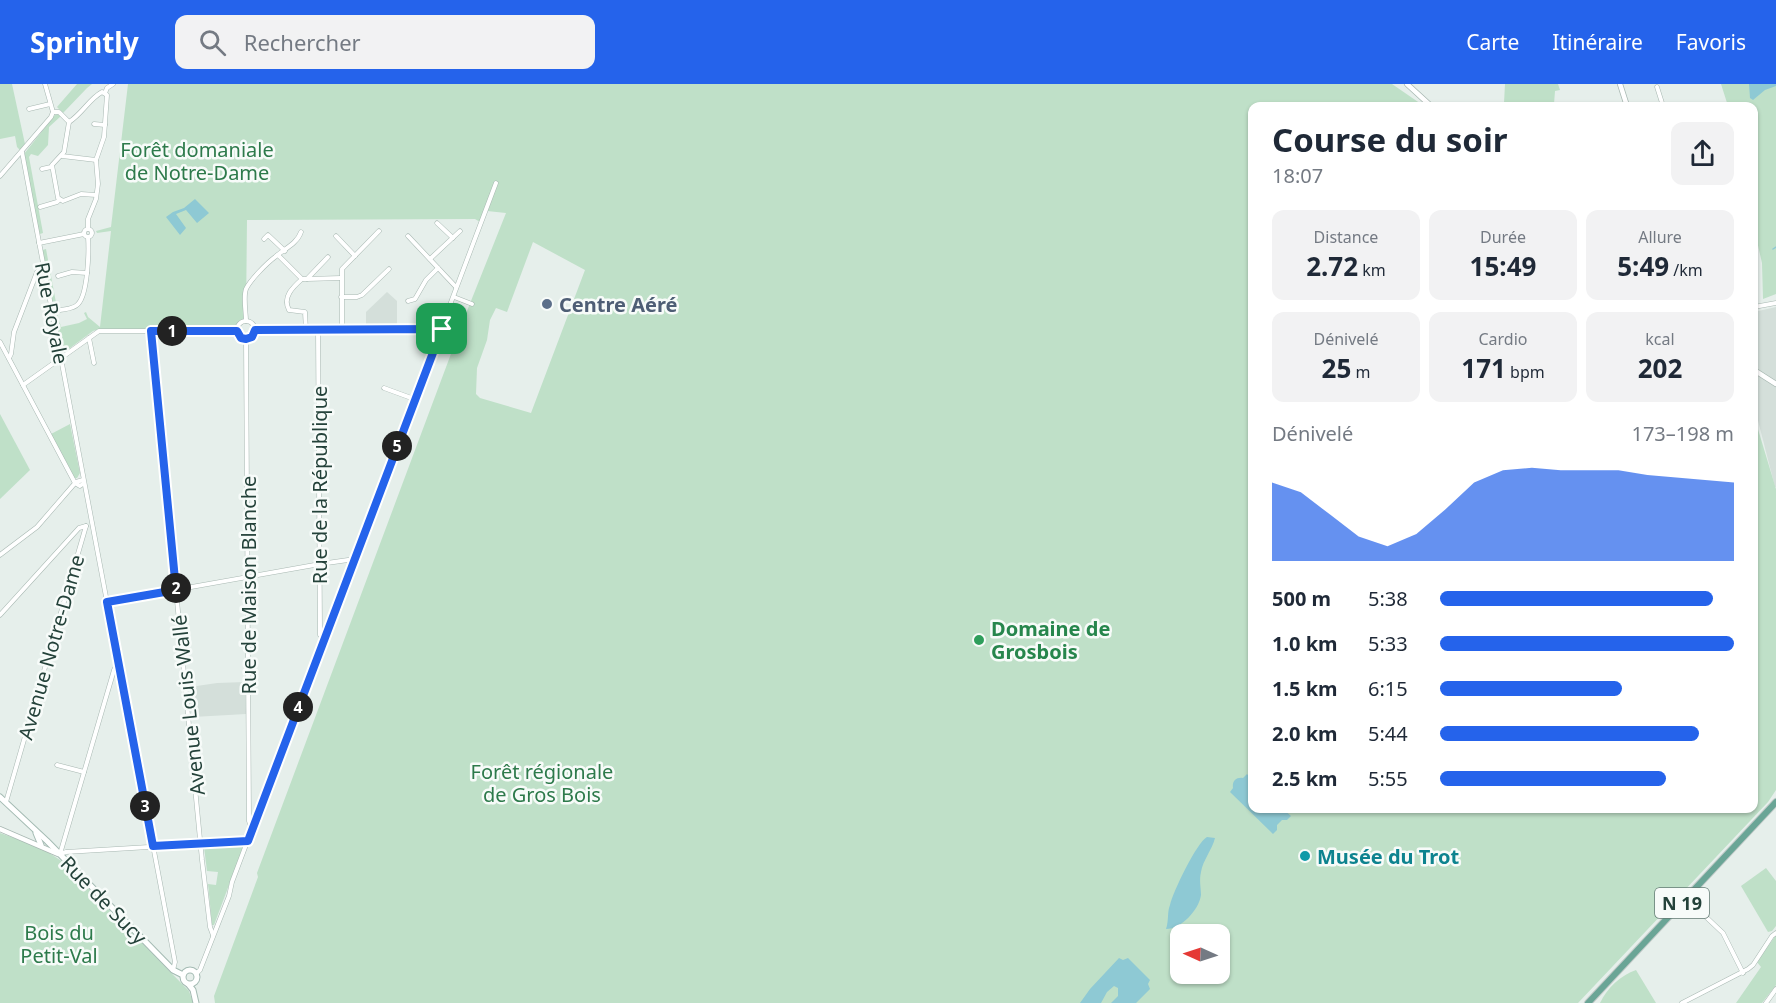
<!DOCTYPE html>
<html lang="fr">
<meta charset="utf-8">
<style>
:root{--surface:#fff;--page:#f2f2f3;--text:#1f2937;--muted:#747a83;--accent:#2563eb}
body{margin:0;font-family:"Noto Sans",sans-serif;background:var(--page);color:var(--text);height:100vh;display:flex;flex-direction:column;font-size:22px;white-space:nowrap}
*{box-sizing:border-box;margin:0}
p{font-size:20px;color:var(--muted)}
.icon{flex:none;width:33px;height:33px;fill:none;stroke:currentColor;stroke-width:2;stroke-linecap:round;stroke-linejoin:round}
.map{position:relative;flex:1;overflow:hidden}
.details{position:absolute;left:1248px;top:18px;width:510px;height:711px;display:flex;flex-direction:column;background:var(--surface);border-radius:12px;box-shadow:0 2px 4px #0004}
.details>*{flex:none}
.needle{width:39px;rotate:273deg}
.controls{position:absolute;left:1170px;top:840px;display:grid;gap:12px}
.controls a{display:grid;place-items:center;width:60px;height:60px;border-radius:12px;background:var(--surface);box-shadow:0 2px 4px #0004;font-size:30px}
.pin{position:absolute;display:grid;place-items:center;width:51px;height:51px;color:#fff;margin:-26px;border-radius:12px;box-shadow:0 3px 9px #0006}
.km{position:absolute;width:30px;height:30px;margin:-15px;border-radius:50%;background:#222;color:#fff;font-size:16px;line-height:30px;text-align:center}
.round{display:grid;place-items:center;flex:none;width:63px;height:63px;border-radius:12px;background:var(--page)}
.headline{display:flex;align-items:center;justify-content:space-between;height:102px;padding:0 24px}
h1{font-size:33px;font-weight:700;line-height:45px}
.figures{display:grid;grid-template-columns:repeat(3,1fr);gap:9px;height:102px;padding:6px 24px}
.figures div{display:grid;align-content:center;border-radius:12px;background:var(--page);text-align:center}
.figures b{font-size:26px;font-weight:700}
.figures small{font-size:16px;font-weight:400}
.figures p{font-size:16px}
.chart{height:168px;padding:12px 24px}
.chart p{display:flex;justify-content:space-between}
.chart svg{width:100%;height:108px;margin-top:6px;fill:var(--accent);opacity:.7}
ul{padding:0 24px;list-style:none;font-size:20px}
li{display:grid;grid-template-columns:96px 72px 1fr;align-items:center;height:45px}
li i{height:15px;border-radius:8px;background:var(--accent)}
header{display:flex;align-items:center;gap:36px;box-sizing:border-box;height:84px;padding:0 30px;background:var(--accent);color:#fff}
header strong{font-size:28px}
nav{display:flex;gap:33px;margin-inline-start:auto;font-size:21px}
.search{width:420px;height:54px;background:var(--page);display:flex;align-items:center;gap:15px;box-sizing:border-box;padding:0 21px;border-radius:12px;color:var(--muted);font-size:22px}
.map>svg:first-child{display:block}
.built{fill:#d4dfda}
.green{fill:#bfe0c8;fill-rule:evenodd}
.water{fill:#8ec9d4}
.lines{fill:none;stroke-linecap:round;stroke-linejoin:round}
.stream{stroke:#8ec9d4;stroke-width:1.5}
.minor-casing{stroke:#a8b8b2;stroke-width:5}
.tertiary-casing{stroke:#a8b8b2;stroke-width:6}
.secondary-casing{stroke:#a4bbb3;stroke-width:7}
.primary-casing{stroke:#c2cac8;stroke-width:8}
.minor{stroke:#fff;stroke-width:4}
.tertiary{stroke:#fff;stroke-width:4.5}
.secondary{stroke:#fff;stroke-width:5}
.primary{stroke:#6aa596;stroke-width:6}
.route-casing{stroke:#fff;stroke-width:12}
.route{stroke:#2563eb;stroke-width:8}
.service-dot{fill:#5c6f8a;stroke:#f7fbf9;stroke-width:2}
.leisure-dot{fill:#2e9e5b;stroke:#f7fbf9;stroke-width:2}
.culture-dot{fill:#0f9aa8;stroke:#f7fbf9;stroke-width:2}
.labels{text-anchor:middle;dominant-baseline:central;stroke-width:5;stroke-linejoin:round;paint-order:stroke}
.shield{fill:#f7fbf9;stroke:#637a73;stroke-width:1.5}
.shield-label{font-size:18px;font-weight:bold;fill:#24423a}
.park-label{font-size:20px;fill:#2d7a4b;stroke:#f7fbf9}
.service-label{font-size:20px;font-weight:bold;fill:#4e5e75;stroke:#f7fbf9;text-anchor:start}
.street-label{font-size:20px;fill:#24423a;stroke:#f7fbf9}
.leisure-label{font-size:20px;font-weight:bold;fill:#27864d;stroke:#f7fbf9;text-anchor:start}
.culture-label{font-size:20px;font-weight:bold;fill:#0d838f;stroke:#f7fbf9;text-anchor:start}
</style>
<header>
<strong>Sprintly</strong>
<div class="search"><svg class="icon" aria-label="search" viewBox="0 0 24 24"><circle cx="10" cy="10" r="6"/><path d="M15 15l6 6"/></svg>Rechercher</div>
<nav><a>Carte</a><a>Itinéraire</a><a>Favoris</a></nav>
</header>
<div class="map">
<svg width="1776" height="919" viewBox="0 0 1776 919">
<rect width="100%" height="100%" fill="#e6efeb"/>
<g class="built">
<path d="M387,208L397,217V242H366V228Z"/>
<path d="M1776,223V403H1775L1754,321V228Z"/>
<path d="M245,598L246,630L193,633L190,603L217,599Z"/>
</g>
<g class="green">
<path d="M0,0H12L25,60L20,66L17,63L15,52L0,55Z"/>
<path d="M77,0H92L87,4L63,29L57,23Z"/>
<path d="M128,0H1392L1424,22H1252V724H1754V332L1776,405V706L1768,718L1578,919H215L214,912L258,793L257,789L467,227L506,129L487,127L480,138L475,135L247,136L246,231L236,245L99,247V245L93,247L66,267L61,268L42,166L46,165L57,224L59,228L57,229L61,243L79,239L87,235L84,229L86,228L88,233L100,243L111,147L97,149L96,147L111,143ZM533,158L585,186L531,329L480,314L476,310L477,284L487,256L490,236L496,224L507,228ZM1180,850H1220V890H1180Z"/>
<path d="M1505,0H1558L1560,6L1555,7L1554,20L1561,22H1508L1504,19Z"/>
<path d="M1721,0H1776V210L1763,215L1762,179L1754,144V22H1728Z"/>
<path d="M59,30L61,32L49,43L48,61L38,72L31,70L29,73L43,149L40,150L38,147L24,70L55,31Z"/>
<path d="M0,330L30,386L0,415Z"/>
<path d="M70,340L80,389L77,394H74L51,350Z"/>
<path d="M0,749L40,763L60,776L189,907L193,919H0Z"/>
<path d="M242,759L244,761L214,841H212L208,800L216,801L218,788L207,787L204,763L205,761Z"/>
<path d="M1766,784L1776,797V842L1772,847L1768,848L1741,802Z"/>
<path d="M1776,851V901L1762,919H1736L1761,883L1757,878Z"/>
<path d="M1636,886L1656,919H1600C1607,904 1621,891 1636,886Z"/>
</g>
<g class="water">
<path d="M1749,0H1776V2L1765,6L1753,16L1750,14Z"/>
<path d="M195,115L209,129L197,139L186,126L176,130L186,144L180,151L166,133L173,128L184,124Z"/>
<path d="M1247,690L1252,696V724L1283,725L1291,732L1287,736H1282L1277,741V746L1273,750L1230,708L1233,704C1232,697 1236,693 1243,694Z"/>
<path d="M1207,753L1215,754C1212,766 1203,776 1201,788C1199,796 1201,804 1201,811C1199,826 1181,845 1166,845C1169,837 1167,828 1170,821C1173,808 1197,758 1207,753Z"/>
<path d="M1119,874L1123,876L1128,874L1150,896L1148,900L1150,905L1136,919H1111L1118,912V904L1114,902L1107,908L1101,919H1080L1090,905Z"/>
</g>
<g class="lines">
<path class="stream" d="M1773,165L1776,163"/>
<defs>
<g id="minor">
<path d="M45,0L53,28"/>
<path d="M1657,3L1663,22"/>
<path d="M105,9L107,4L113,0"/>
<path d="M29,25L50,20"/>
<path d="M53,28H59L69,38L64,68L52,81L58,114L63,117L81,110L96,111"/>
<path d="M69,38C82,30 89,15 102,8L107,11L104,53L96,76L98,100L96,115L88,135V145"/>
<path d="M94,40L105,41"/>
<path d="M22,68L175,878L173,886"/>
<path d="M62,72L96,76"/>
<path d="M42,85L51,83"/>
<path d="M0,92L51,33L53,28"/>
<path d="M40,123L57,118L59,116"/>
<path d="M437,139L453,154"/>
<circle cx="88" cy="149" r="4"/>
<path d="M336,152L355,172"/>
<path d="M408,152L456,203"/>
<path d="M264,155L268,151L285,167"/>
<path d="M39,159L84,150"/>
<path d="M278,171L302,195"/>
<path d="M430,175L460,147"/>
<path d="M58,192L72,188L87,189"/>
<path d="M307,195L341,194"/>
<path d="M341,213H357L362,211L389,185"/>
<path d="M454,213L472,220"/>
<path d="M408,217L415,215L426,196L438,184"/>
<path d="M1754,223L1776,219"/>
<path d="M60,226C65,225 74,225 78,220C88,210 89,167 88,153"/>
<path d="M246,237C246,228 243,213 246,205C250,196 267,179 275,173C284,165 297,160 301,148"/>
<circle cx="246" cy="246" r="9"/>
<path d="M255,246L442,245"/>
<path d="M306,246L305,228L289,226C282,213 293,203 302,195H307L328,173"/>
<path d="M318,246L320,547V551L325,554"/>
<path d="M342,246V185L379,147"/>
<path d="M151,247L202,776L210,843L213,851"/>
<path d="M89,254L94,279"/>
<path d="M246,255L249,737L251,743L253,744"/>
<path d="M0,258L75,399L80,402L84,399"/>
<path d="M9,274L11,270L14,248L37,188L43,182"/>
<path d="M23,301L99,247H237"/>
<path d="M384,304L414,315"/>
<path d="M0,471L37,443L76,398L83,396"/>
<path d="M107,518L320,480L355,475"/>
<path d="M0,531L79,444L86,442"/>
<path d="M57,681L84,688"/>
<path d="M6,718L86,442"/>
<path d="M60,770L114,586L118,579"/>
<path d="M60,770L66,768L248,757"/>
<path d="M1689,817L1723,849L1743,889"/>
<path d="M196,890L200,886L229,812L232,798L496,99"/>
<path d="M1682,919L1748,885L1753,881L1772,852L1776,849"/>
<path d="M1766,919L1776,905"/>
</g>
<g id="tertiary">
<path d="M1407,0L1431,22"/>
<path d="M1620,0L1627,22"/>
<path d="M1754,286L1776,300"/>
<path d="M0,745L58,770"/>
</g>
<g id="secondary">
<path d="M0,713L47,757L173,886L183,891"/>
<path d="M36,749L41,761"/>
<circle cx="190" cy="893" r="7"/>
<path d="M189,901L193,906L196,919"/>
</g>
<path id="primary" d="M1588,919L1776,718"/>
</defs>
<use href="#minor" class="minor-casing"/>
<use href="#tertiary" class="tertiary-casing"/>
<use href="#secondary" class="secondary-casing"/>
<use href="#primary" class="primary-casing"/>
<use href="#minor" class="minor"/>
<use href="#tertiary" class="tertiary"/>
<use href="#secondary" class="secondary"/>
<use href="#primary" class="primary"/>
</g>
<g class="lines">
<defs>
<path id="route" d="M442,245L248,757L153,762L107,518L176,506L151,247H237L241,254L246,255L252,253L255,246Z"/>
</defs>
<use href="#route" class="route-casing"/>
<use href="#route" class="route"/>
</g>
<circle class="service-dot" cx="547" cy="220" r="6"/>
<circle class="leisure-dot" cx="979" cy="556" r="6"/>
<circle class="culture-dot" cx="1305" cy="772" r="6"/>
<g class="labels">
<rect class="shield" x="1655" y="804" width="54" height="30" rx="4.5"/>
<g class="shield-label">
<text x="1682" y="819">N 19</text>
</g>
<g class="park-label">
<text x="197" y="65">Forêt domaniale<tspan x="197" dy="23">de Notre-Dame</tspan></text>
<text x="542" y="687">Forêt régionale<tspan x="542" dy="23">de Gros Bois</tspan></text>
<text x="59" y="848">Bois du<tspan x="59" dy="23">Petit-Val</tspan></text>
</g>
<g class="service-label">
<text x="559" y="220">Centre Aéré</text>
</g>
<g class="street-label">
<text transform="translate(52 229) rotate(79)">Rue Royale</text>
<text transform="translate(319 401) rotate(-90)">Rue de la République</text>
<text transform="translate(248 501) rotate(-90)">Rue de Maison Blanche</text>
<text transform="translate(51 563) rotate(-74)">Avenue Notre-Dame</text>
<text transform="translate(188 621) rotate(-96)">Avenue Louis Wallé</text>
<text transform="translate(104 816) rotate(46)">Rue de Sucy</text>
</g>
<g class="leisure-label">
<text x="991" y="544">Domaine de<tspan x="991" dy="23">Grosbois</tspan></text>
</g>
<g class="culture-label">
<text x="1317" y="772">Musée du Trot</text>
</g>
</g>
</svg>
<div class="controls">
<a><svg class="needle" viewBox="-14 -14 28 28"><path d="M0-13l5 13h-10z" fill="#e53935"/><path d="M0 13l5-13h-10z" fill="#747a83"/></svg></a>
</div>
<div class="pin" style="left:442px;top:245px;background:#1e9e55"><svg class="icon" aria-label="arrive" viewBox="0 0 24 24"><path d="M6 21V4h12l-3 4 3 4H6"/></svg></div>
<b class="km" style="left:172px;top:247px">1</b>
<b class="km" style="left:176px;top:504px">2</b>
<b class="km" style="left:145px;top:722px">3</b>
<b class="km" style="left:298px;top:623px">4</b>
<b class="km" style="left:397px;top:362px">5</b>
<section class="details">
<div class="headline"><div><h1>Course du soir</h1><p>18:07</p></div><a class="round"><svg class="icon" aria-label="share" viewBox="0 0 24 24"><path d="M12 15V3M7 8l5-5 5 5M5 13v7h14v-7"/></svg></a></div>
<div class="figures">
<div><p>Distance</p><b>2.72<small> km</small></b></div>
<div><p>Durée</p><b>15:49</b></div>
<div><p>Allure</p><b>5:49<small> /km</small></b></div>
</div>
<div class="figures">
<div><p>Dénivelé</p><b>25<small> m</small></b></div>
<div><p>Cardio</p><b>171<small> bpm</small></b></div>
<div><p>kcal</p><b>202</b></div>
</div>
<div class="chart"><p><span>Dénivelé</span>173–198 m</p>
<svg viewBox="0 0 160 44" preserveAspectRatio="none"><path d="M0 44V12L10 16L20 25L30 34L40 38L50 33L60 23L70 12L80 7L90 6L100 7L110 7L120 7L130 9L140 10L150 11L160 12V44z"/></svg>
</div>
<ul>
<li><b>500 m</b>5:38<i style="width:93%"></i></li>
<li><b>1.0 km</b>5:33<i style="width:100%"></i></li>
<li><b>1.5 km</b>6:15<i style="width:62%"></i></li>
<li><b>2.0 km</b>5:44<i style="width:88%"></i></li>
<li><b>2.5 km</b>5:55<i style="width:77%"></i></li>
</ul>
</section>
</div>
